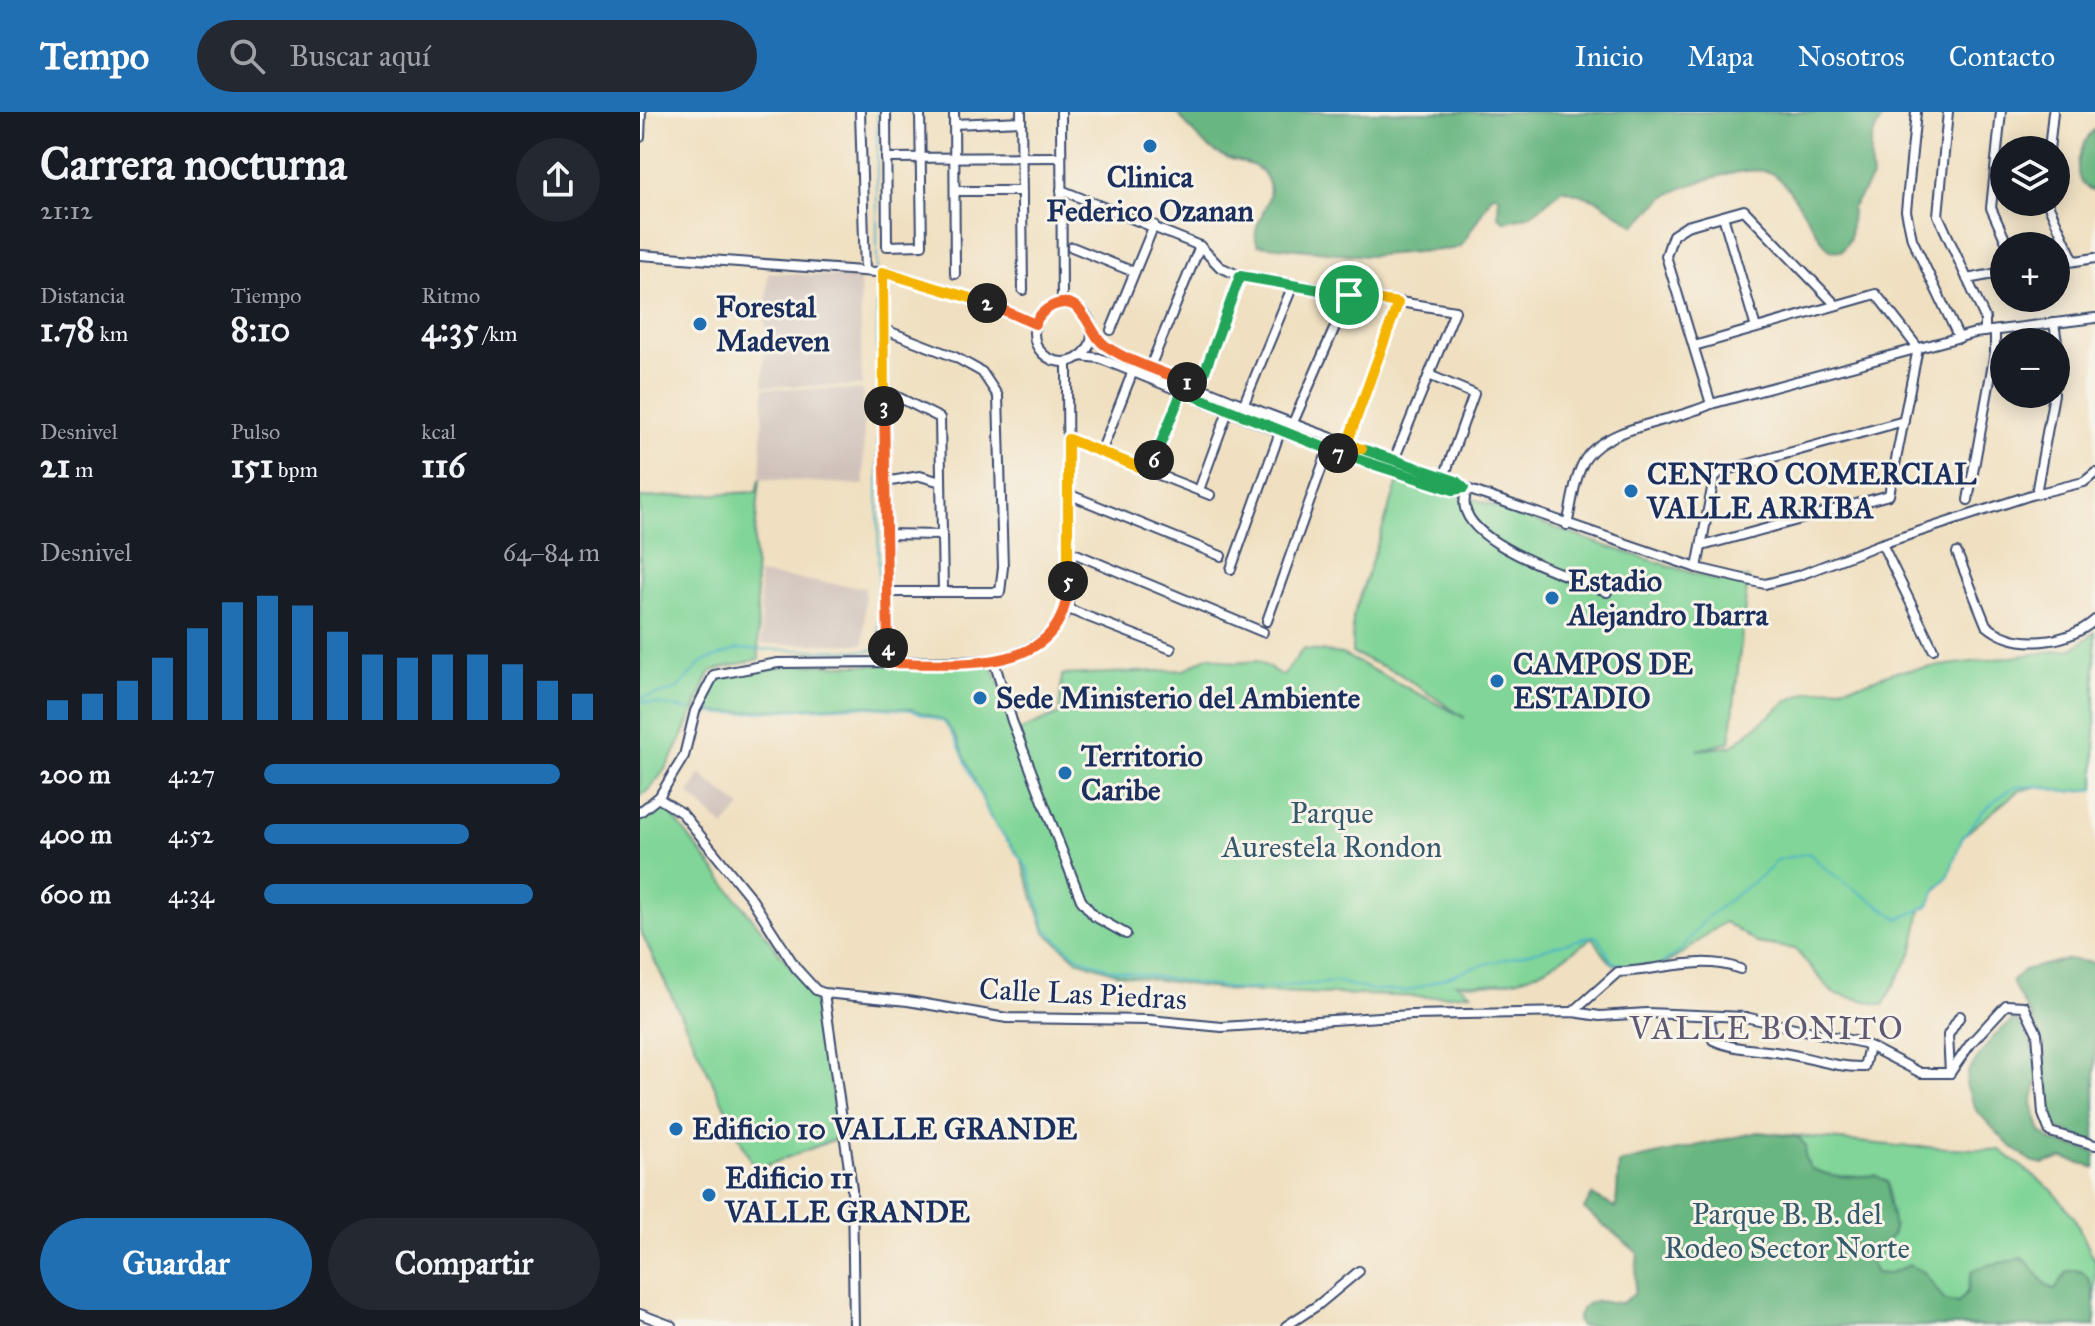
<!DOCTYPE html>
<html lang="es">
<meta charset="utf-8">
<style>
:root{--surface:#171b24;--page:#242831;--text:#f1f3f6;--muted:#9ea1a6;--accent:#1f6fb2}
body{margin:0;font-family:"IM FELL Great Primer",serif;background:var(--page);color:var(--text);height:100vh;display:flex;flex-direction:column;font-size:30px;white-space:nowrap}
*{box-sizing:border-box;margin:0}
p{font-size:26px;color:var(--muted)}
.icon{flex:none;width:44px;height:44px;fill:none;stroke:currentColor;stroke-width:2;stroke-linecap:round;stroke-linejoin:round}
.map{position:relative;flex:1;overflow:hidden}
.drawer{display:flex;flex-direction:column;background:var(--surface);width:640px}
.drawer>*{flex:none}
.controls{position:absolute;left:1350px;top:24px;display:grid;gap:16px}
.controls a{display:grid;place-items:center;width:80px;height:80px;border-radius:50%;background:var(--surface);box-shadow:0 4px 20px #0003;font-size:40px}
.pin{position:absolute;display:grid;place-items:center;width:68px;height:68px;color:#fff;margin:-34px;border:4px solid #fff;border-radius:50%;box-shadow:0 2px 8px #0007}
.km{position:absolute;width:40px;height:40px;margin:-20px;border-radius:50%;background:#222;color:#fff;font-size:22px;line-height:40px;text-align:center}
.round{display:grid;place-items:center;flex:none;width:84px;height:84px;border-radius:42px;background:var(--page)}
.summary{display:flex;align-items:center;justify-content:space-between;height:136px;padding:0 40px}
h1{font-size:44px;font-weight:800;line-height:60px}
.metrics{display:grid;grid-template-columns:repeat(3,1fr);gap:12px;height:136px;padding:8px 40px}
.metrics div{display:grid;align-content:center}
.metrics b{font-size:34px;font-weight:800}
.metrics small{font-size:22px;font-weight:400}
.metrics p{font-size:22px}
.chart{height:224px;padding:16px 40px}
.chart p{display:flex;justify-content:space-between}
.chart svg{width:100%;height:144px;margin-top:8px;stroke:var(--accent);stroke-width:6}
.primary-button{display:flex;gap:16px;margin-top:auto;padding:16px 40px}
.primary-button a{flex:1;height:92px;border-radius:48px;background:var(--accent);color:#fff;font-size:32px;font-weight:800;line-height:92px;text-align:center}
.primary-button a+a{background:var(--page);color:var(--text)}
ul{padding:0 40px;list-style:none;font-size:26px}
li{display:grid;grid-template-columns:128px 96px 1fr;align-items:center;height:60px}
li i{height:20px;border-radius:10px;background:var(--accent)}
header{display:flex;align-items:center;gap:48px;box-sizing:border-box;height:112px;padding:0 40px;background:var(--accent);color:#fff}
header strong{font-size:38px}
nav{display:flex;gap:44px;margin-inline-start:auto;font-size:28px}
.search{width:560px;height:72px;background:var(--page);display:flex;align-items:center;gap:20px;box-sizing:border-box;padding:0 28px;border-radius:44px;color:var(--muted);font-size:30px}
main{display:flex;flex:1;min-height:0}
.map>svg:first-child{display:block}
.industrial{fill:#cfc1ba}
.green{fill:#81d598;stroke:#4e827b;stroke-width:2}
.forest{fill:#68b680;stroke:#42726f;stroke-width:2}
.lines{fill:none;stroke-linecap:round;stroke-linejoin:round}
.stream{stroke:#48b3c6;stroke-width:2}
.street-casing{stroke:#3b4a6d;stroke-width:12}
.street{stroke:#fff;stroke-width:8}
.split-1-casing{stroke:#fff;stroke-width:16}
.split-2-casing{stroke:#fff;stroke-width:16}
.split-3-casing{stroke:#fff;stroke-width:16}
.split-4-casing{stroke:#fff;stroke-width:16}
.split-5-casing{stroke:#fff;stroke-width:16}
.split-6-casing{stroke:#fff;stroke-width:16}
.split-7-casing{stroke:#fff;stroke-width:16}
.split-8-casing{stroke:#fff;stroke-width:16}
.split-9-casing{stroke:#fff;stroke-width:16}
.split-1{stroke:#22a559;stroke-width:10}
.split-2{stroke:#f0652b;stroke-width:10}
.split-3{stroke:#f5b400;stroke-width:10}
.split-4{stroke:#f0652b;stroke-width:10}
.split-5{stroke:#f0652b;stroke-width:10}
.split-6{stroke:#f5b400;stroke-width:10}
.split-7{stroke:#22a559;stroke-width:10}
.split-8{stroke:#22a559;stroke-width:10}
.split-9{stroke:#f5b400;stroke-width:10}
.poi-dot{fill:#1f6fb2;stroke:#f7f3e8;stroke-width:3}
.labels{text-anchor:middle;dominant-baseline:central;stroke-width:6;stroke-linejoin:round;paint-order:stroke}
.poi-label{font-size:30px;font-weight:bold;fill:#1b2f5e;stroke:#f7f3e8;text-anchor:start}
.park-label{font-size:30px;fill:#34586c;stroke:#f7f3e8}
.street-label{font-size:30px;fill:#1b2f5e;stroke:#f7f3e8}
.neighbourhood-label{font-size:32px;letter-spacing:2px;fill:#5f5a74;stroke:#f7f3e8}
</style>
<header>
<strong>Tempo</strong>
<div class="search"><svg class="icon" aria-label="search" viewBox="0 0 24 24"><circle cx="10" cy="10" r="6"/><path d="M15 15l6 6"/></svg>Buscar aquí</div>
<nav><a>Inicio</a><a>Mapa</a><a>Nosotros</a><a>Contacto</a></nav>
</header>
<main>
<section class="drawer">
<div class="summary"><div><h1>Carrera nocturna</h1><p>21:12</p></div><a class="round"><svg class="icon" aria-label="share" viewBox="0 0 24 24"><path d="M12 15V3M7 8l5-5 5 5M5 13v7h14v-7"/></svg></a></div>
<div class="metrics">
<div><p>Distancia</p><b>1.78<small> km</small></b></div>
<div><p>Tiempo</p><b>8:10</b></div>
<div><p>Ritmo</p><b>4:35<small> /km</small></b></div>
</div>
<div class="metrics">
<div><p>Desnivel</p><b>21<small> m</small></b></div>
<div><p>Pulso</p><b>151<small> bpm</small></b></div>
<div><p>kcal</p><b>116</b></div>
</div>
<div class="chart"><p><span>Desnivel</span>64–84 m</p>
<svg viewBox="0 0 160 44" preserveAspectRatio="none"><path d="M5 44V38M15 44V36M25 44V32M35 44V25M45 44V16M55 44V8M65 44V6M75 44V9M85 44V17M95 44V24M105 44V25M115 44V24M125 44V24M135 44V27M145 44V32M155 44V36"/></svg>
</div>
<ul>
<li><b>200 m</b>4:27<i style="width:88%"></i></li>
<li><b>400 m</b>4:52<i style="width:61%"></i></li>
<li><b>600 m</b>4:34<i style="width:80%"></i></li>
</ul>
<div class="primary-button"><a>Guardar</a><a>Compartir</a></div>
</section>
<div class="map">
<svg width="1455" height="1214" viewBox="0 0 1455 1214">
<rect width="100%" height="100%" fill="#f7f3e8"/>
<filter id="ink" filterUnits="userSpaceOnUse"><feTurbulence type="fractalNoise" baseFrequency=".0125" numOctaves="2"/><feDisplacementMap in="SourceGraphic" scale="16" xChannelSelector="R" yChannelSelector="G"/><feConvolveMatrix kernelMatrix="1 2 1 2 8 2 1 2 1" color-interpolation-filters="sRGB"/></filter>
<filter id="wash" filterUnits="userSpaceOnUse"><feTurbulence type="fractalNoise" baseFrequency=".006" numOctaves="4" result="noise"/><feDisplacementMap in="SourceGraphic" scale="32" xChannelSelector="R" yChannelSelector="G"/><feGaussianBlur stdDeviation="1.8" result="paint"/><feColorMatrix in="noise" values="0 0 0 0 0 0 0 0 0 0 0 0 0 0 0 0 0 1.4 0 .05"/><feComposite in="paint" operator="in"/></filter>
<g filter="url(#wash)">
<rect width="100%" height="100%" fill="#f0e0c1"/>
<g class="industrial">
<path d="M128,160L220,166L222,274H123Z"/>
<path d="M124,276L223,278L224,373L120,367Z"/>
<path d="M119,462L225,476L224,532H122Z"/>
<path d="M60,662L101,695L84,715L49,682Z"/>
</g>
<g class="green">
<path d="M761,361L966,434L1080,470L1108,466L1090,630L1057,638L1092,634L1149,588L1169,580L1224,571L1253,560L1433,537L1455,520V677L1425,680L1399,674L1378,679L1323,724L1309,763L1297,777L1288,794L1281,798L1273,838L1243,893L1193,881L1155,837L1117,831L1085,810C1052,830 1014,878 972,851C964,846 958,832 953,825C902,861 881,876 816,871L831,881L789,885L592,879L479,862L437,848L405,820L381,747L350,705L317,627L304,609L272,597L212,593L82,601L57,598L75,564L155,553H352L377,620L419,602L422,563L544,558L569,544L594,551L617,549L643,564L663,537L702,542L825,606L758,561L712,541L713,505Z"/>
<path d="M120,367L114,432L119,547L71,559C50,601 37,656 0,685V386L116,380Z"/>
<path d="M20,688L173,884L201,1025L115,1058L0,818V702Z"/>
<path d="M1118,1020L1259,1034L1360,1038L1412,1078L1434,1105L1455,1149V1214H953L996,1187Z"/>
</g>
<g class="forest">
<path d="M536,0H1248C1228,19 1229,42 1232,66L1212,96L1210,126L1202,139L1190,138L1182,129C1171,112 1150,74 1135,63C1116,49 1045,72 1027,84C1014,92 1007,104 995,113L957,88L923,77L891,103L865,110L858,104L859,84L853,82L822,133L813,137L727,144L618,133C607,114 637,91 628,69C620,49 597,51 581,43C562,34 549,15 536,0Z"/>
<path d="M1455,17V79C1427,72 1438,33 1455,17Z"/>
<path d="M1428,847L1455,851V1031L1408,1013C1398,990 1410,963 1404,938C1397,906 1382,895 1372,869L1384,858Z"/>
<path d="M1374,907L1384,916L1396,944L1398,965L1392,992L1401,1020L1412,1029L1455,1040V1056L1423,1046L1403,1052L1391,1049L1368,1032L1336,998L1326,973L1328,960L1353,925Z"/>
<path d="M1118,1020L1158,1025L1166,1034L1165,1045L1170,1056C1195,1067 1209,1065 1235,1063L1247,1070C1250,1078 1247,1086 1250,1095C1260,1136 1247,1119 1230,1150L1236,1161L1247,1162L1270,1153L1284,1160L1305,1189L1318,1191L1327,1180L1332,1159C1347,1150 1364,1152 1381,1146C1397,1154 1398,1171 1415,1178L1427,1160C1455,1149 1455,1192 1455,1214H940L937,1208C942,1183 962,1190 982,1191L994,1182L998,1141L944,1097L952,1083L976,1096L979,1051Z"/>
</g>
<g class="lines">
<g class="stream">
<path d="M237,0V157"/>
<path d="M0,586L36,578L62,550L98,537L227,539L239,536L237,162"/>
<path d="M0,589L50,598"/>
<path d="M60,599L81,602L213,594L272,598L304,610L316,628L350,705L388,757L406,817L436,844L470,857L598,878L697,870L730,878L769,879L831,856L953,824L959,826L972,850L989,855"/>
<path d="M1022,852L1040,839L1066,806L1131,756L1136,748L1169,741L1188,759L1259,807L1288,794L1297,776L1309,763L1322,726L1342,700L1366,680L1375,675L1399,674L1425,680L1455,677"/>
</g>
</g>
</g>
<g filter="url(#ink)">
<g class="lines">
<defs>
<g id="street">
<path d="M220,0L225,159"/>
<path d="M246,0L247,134L282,133L280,0"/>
<path d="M314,0L315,162"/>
<path d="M381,0L383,178"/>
<path d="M421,0L422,192"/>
<path d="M1276,0L1266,99L1272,127L1319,226"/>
<path d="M1308,0L1298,103L1345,206V220"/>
<path d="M1361,0L1351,96L1368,134"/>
<path d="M314,12L381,9"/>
<path d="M0,25L1,0"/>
<path d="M1409,38L1413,0"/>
<path d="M246,46L421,45"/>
<path d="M421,78L560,134L580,155L600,164L815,199L754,348"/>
<path d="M315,79H381"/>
<path d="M1407,90L1434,149"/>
<path d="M1083,104L1116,216"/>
<path d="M432,135L494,160"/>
<path d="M0,143L250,161L349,191L395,212"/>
<path d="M1416,152L1455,146"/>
<path d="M243,160L249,551"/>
<path d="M1327,167L1364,160"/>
<circle cx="423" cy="221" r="29"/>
<path d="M1414,211L1420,249L1416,272"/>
<path d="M243,217L315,245L342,260L358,284L363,455L360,480H246"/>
<path d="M471,218L514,113"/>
<path d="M453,223C481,248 522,260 557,274C642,309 728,340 816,369L824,376L1057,456L1125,472L1160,463L1238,433L1391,383L1444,370L1455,361"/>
<path d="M1054,234L1236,182L1278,236L1249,383L1062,434"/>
<path d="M440,244L459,246L640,320L813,378L824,376"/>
<path d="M510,255L560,134"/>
<path d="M789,263L834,282L804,365"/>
<path d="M559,275L600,164"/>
<path d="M244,278L300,306L303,480"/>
<path d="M1071,292L1026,144L1033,123L1047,114L1104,98L1196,193"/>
<path d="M603,294L653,173"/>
<path d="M652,313L709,183"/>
<path d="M428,327L570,383"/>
<path d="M707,332L758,191"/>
<path d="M461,340L493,259"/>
<path d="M509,359L542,279"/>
<path d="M245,370L280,364L301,370"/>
<path d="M1397,376L1414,282"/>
<path d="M828,377C801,427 934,464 967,480"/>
<path d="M559,378L588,299"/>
<path d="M428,382L581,444"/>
<path d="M1328,388L1355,240V219"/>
<path d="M927,413C932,393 934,364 946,346C969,313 1035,310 1071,292L1335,221L1455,206"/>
<path d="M245,422L302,423"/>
<path d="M1242,432L1293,537"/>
<path d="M429,439L623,520"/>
<path d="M1317,441L1346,513C1376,539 1427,532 1455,508"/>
<path d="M1057,456L1074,366L1080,360L1264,309"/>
<path d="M591,457L640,320"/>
<path d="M428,497L531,537"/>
<path d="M627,509L688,338"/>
<path d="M354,549L372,609L441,788L454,804L486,822"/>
<path d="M18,686L42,701L111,786L156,856L176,878L184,881L268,889L367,906L509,908L582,915L771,903L933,900L960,904L1007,901L1105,905L1223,931L1281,961H1310"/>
<path d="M0,700L19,685L44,644L55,599L74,563L138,551L354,549C388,541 410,527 428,497L427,250"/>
<path d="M184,881L212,1077L214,1214"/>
<path d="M933,900L978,860C1020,859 1060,842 1100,857"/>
<path d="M1069,904L1073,928C1094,938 1119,937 1142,941C1169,945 1196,956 1224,955L1229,934"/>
<path d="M1310,961L1331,931L1366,893L1384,894L1397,921L1403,1002L1410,1020L1455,1033"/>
<path d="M1310,961L1308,923L1320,904"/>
<path d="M0,1202L32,1214"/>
<path d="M646,1214L678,1193L719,1159"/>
</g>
</defs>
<use href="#street" class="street-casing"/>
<use href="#street" class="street"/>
</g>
</g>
<g class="lines" filter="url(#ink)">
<defs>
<path id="split-1" d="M547,270L559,275L600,164L709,183"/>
<path id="split-2" d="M347,191L395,212C398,204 404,198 412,194C445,179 447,222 466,234C489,250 520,259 547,270"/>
<path id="split-3" d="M244,294L243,160L347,191"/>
<path id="split-4" d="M244,294L248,536"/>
<path id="split-5" d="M248,536L249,551C319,551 426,566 428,469"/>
<path id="split-6" d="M428,469V327L509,359L514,348"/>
<path id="split-7" d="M514,348L542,279L698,341"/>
<path id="split-8" d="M698,341L813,378L824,376L816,369L722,337"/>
<path id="split-9" d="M709,183L758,191L707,332L722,337"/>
</defs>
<use href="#split-1" class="split-1-casing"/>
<use href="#split-2" class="split-2-casing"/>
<use href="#split-3" class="split-3-casing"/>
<use href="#split-4" class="split-4-casing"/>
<use href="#split-5" class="split-5-casing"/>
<use href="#split-6" class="split-6-casing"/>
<use href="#split-7" class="split-7-casing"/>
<use href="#split-8" class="split-8-casing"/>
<use href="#split-9" class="split-9-casing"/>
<use href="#split-1" class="split-1"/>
<use href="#split-2" class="split-2"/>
<use href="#split-3" class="split-3"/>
<use href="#split-4" class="split-4"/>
<use href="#split-5" class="split-5"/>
<use href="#split-6" class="split-6"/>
<use href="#split-7" class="split-7"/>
<use href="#split-8" class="split-8"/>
<use href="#split-9" class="split-9"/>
</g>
<g class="poi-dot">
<circle cx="510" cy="34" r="8"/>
<circle cx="60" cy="212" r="8"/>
<circle cx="991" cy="379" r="8"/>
<circle cx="912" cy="486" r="8"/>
<circle cx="857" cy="569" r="8"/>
<circle cx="340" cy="586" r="8"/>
<circle cx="425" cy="661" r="8"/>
<circle cx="36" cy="1017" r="8"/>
<circle cx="69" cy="1083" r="8"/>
</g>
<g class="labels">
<g class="poi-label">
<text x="510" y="65" text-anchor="middle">Clinica<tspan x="510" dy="34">Federico Ozanan</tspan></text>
<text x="76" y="195">Forestal<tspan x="76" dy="34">Madeven</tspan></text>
<text x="1007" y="362">CENTRO COMERCIAL<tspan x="1007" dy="34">VALLE ARRIBA</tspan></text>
<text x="928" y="469">Estadio<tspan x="928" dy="34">Alejandro Ibarra</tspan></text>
<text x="873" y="552">CAMPOS DE<tspan x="873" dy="34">ESTADIO</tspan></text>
<text x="356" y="586">Sede Ministerio del Ambiente</text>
<text x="441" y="644">Territorio<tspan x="441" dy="34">Caribe</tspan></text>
<text x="52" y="1017">Edificio 10 VALLE GRANDE</text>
<text x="85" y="1066">Edificio 11<tspan x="85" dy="34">VALLE GRANDE</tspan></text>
</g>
<g class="park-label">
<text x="692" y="701">Parque<tspan x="692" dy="34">Aurestela Rondon</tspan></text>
<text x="1147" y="1102">Parque B. B. del<tspan x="1147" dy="34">Rodeo Sector Norte</tspan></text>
</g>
<g class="street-label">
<text transform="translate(443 882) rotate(3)">Calle Las Piedras</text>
</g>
<g class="neighbourhood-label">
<text x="1127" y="916">VALLE BONITO</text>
</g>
</g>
</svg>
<div class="controls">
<a><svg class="icon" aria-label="layers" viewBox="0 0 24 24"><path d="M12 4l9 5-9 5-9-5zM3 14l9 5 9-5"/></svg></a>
<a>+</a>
<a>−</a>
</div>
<div class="pin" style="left:709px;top:183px;background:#1e9e55"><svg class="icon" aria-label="arrive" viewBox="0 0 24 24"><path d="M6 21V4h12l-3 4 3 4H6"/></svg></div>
<b class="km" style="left:547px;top:270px">1</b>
<b class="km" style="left:347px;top:191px">2</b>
<b class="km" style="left:244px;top:294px">3</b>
<b class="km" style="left:248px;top:536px">4</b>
<b class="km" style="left:428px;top:469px">5</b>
<b class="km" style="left:514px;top:348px">6</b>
<b class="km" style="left:698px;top:341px">7</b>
</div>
</main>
